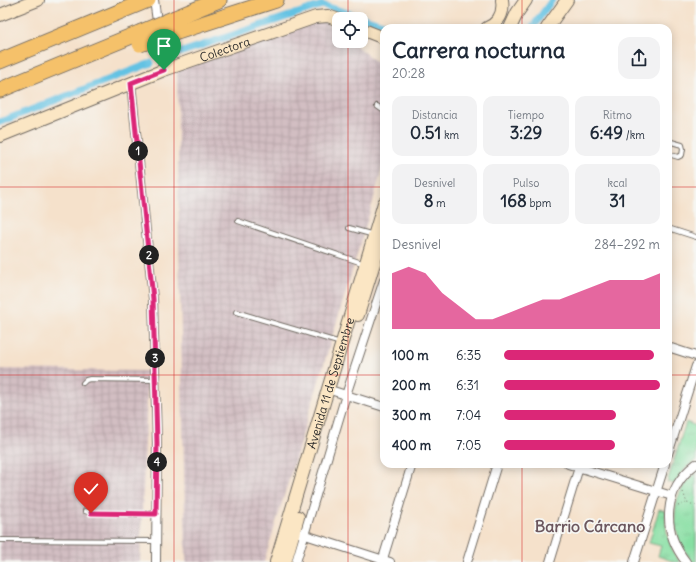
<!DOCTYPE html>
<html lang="es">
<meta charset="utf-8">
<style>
:root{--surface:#fff;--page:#f2f2f3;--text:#1f2937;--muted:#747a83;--accent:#db2777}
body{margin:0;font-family:Delius,sans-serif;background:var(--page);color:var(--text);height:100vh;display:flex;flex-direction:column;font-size:15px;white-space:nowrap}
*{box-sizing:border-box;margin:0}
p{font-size:13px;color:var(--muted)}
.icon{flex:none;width:22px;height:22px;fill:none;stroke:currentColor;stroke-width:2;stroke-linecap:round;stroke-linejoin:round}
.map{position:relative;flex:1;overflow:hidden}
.side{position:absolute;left:380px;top:24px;width:292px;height:444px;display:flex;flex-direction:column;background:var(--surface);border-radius:12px;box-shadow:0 2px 10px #0003}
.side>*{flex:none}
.buttons{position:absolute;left:332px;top:12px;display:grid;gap:8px}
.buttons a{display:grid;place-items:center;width:36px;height:36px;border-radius:8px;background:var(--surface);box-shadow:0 2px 10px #0003;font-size:20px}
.pin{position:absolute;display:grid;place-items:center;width:34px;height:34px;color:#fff;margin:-41px -17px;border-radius:50% 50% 50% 0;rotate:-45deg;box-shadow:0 0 4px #0007}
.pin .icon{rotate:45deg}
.km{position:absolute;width:20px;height:20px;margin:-10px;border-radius:50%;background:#222;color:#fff;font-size:11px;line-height:20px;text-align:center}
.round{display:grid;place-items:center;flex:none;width:42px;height:42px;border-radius:12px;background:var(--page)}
.headline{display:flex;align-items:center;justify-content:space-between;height:68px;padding:0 12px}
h1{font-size:22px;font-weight:800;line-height:30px}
.stats{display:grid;grid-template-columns:repeat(3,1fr);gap:6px;height:68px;padding:4px 12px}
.stats div{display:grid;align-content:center;border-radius:10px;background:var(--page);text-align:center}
.stats b{font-size:17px;font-weight:800}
.stats small{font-size:11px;font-weight:400}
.stats p{font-size:11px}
.chart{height:112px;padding:8px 12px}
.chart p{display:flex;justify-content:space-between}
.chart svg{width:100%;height:72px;margin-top:4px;fill:var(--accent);opacity:.7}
ul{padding:0 12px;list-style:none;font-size:13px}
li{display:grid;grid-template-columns:64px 48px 1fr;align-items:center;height:30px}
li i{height:10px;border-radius:5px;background:var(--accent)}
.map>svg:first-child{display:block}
.industrial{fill:url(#industrial-grid)}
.park{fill:url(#park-tufts);stroke:#598567}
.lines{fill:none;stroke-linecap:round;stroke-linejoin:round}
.canal{stroke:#64c2e3;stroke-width:7}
.lane-casing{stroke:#726b63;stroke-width:6}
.street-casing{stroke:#726b63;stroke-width:10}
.secondary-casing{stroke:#726b63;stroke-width:14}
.highway-casing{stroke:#726b63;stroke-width:17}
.path{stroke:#726b63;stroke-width:1;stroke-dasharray:1 3;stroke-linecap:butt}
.lane{stroke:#fff;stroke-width:4}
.street{stroke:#fff;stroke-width:8}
.secondary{stroke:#fbe6c4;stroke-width:12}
.highway{stroke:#f5c16b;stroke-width:15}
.highway-bridge-casing{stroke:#726b63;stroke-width:17;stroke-linecap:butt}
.highway-bridge{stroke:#f5c16b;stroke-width:15}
.route-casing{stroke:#fff;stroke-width:8}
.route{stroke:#db2777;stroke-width:5}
.grid{fill:none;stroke:#d62828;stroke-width:1;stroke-opacity:0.55}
.labels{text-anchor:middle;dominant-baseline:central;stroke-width:3.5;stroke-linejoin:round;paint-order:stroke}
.street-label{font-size:12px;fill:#2b2b2b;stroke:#f6f6f2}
.district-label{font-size:16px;font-weight:bold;fill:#6c575e;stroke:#f6f6f2}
</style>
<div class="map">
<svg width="696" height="562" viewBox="0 0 696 562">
<defs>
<pattern id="industrial-grid" width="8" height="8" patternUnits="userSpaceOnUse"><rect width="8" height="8" fill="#d2bec2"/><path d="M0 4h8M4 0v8" fill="none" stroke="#b4a3a7"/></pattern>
<pattern id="park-tufts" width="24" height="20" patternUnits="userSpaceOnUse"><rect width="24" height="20" fill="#87dfa3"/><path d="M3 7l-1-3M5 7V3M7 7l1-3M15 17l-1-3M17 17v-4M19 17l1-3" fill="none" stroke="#75c08c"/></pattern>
</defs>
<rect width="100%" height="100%" fill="#f6f6f2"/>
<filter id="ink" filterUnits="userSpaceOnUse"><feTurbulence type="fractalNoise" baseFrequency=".025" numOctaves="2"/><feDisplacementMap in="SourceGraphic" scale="8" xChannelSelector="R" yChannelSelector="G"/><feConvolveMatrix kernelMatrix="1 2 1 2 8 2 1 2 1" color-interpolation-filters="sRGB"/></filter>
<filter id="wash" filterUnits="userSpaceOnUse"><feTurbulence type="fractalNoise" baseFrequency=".012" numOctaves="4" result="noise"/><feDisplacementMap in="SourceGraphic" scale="16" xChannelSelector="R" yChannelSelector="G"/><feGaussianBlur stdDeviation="0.9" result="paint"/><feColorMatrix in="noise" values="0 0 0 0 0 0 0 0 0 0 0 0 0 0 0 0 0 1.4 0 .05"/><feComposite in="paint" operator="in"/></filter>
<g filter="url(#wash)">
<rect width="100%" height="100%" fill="#f5e1cb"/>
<g class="industrial">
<path d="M323,20L339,32V41H350L384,68V161L373,202L264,562H186L179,240L177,69Z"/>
<path d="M0,369L148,371L140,562H0Z"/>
</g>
<g class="park">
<path d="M686,422L696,426V460L686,468L674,484L667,482Z"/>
<path d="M696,473V562H693C670,537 667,495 696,473Z"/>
<path d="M659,509L666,511C664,529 669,548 680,562H675L658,556L661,546L649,543Z"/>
</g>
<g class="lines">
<g class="canal">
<path d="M532,28L552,0"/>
<path d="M179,53L322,5L396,28"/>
<path d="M0,122L151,63"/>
</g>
</g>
</g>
<g filter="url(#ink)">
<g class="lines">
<defs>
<g id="lane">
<path d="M377,106L384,111"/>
<path d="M668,141L682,145L683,149L682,155L678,157L668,154"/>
<path d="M238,221L365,264"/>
<path d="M349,228L374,235"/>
<path d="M668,228L696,237"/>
<path d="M236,312L341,343"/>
<path d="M83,383L86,380L90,379L155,380"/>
<path d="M85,511L91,513L156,514"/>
<path d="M0,540L156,541"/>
</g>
<g id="street">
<path d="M154,0L164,70"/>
<path d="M131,83L153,299L157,443L156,562"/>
<path d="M668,347L696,356"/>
<path d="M327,389L384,407"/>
<path d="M668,454L696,366"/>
<path d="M568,464L672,496"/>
<path d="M299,533L390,562"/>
<path d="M296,562L346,395L384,280"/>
<path d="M382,562L412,464"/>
<path d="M467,562L497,464"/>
<path d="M550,562L580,464"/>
<path d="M634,562L665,464"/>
<path d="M686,562C661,530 663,489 696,464"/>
</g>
<g id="secondary">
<path d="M0,15L38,0"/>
<path d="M487,28C499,23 504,13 502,0"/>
<path d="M510,28L517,13L526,0"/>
<path d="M547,28L567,0"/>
<path d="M361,29L384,38"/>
<path id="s1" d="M0,136L164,70L316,17L328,16L339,20"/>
<path d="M358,315L384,231"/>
<path id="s2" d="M276,562L384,203"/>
<path d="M285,562L298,517"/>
</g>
<g id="highway">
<path d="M175,18L219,0"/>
<path d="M177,32L276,0"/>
<path d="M0,61L148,0"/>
<path d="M0,90L139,33"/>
</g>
</defs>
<use href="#lane" class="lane-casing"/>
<use href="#street" class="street-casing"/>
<use href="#secondary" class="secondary-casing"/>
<use href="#highway" class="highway-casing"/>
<g class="path">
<path d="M683,492L687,503L696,505"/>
<path d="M678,506L686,503"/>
</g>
<use href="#lane" class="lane"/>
<use href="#street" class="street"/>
<use href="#secondary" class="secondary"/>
<use href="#highway" class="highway"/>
<defs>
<g id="highway-bridge">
<path d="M139,33L175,18"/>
<path d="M140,44L177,32"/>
</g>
</defs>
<use href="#highway-bridge" class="highway-bridge-casing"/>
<use href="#highway-bridge" class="highway-bridge"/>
</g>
</g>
<g class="lines" filter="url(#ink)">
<defs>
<path id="route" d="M91,513L156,514L157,443L153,299L131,83L164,70"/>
</defs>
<use href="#route" class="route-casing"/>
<use href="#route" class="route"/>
</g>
<path class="grid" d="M174,0V562M348,0V19M522,0V28M348,41V562M0,187H384M668,187H696M0,375H384M668,375H696M522,464V562"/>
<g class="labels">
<g class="street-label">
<text stroke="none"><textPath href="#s1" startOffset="241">Colectora</textPath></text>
<text stroke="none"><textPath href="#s2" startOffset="187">Avenida 11 de Septiembre</textPath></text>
</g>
<g class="district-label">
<text x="590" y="526">Barrio Cárcano</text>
</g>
</g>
</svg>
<div class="buttons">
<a><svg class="icon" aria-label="locate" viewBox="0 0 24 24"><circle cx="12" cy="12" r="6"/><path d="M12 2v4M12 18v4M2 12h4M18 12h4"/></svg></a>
</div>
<div class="pin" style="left:164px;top:70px;background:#1e9e55"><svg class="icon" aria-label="arrive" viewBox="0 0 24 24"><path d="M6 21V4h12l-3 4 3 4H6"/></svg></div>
<div class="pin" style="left:91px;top:513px;background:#d93025"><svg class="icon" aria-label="check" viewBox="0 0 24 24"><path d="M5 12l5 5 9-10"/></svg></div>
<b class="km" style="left:138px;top:151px">1</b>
<b class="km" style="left:149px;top:255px">2</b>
<b class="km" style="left:155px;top:358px">3</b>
<b class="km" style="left:157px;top:462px">4</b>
<section class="side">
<div class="headline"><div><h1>Carrera nocturna</h1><p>20:28</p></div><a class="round"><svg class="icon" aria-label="share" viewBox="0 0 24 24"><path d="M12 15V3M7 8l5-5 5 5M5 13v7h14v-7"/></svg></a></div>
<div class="stats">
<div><p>Distancia</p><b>0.51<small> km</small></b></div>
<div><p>Tiempo</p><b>3:29</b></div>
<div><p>Ritmo</p><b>6:49<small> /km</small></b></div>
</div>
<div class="stats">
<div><p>Desnivel</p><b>8<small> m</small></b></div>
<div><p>Pulso</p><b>168<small> bpm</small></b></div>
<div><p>kcal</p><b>31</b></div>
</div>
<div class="chart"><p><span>Desnivel</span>284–292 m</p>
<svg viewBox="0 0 160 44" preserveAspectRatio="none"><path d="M0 44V10L10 6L20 10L30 22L40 30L50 38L60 38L70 34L80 30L90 26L100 26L110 22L120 18L130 14L140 14L150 14L160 10V44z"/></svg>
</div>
<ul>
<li><b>100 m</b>6:35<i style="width:96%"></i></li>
<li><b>200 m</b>6:31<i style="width:100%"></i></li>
<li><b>300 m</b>7:04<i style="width:72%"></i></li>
<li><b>400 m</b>7:05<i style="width:71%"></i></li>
</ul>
</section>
</div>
